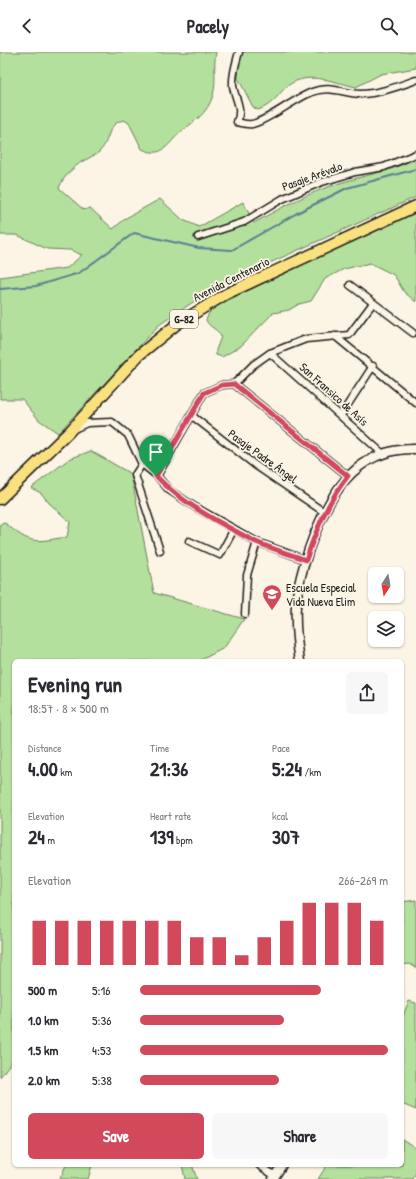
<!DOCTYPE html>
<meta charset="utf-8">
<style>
:root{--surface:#fff;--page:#f7f7f7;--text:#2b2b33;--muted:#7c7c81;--accent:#d1495b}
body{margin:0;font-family:"Patrick Hand",sans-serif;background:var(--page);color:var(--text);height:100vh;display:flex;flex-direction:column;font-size:15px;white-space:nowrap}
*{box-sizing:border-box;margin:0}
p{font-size:13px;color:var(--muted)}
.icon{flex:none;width:22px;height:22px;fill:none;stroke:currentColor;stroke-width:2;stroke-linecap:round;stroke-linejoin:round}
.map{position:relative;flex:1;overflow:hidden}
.side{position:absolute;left:12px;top:607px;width:392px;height:508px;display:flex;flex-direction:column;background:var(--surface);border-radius:6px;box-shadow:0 1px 3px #0004}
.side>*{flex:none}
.needle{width:26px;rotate:191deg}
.tools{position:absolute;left:368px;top:515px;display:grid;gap:8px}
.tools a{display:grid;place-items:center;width:36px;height:36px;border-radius:6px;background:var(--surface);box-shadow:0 1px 3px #0004;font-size:20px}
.pin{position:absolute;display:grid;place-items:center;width:34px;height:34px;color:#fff;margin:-41px -17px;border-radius:50% 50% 50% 0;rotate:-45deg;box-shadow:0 0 4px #0007}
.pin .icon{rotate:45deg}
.round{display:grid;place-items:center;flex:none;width:42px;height:42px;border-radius:6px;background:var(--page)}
.summary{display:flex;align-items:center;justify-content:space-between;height:68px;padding:0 16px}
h1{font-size:22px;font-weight:800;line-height:30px}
.metrics{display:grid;grid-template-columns:repeat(3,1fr);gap:6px;height:68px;padding:4px 16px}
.metrics div{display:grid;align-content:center}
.metrics b{font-size:20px;font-weight:800}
.metrics small{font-size:11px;font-weight:400}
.metrics p{font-size:11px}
.chart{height:112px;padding:8px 16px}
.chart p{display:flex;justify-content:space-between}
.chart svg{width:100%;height:72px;margin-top:4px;stroke:var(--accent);stroke-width:6}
.primary-button{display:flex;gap:8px;margin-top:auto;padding:8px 16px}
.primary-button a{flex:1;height:46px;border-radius:6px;background:var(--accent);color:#fff;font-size:16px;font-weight:800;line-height:46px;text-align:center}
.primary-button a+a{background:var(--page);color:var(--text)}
ul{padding:0 16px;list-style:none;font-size:13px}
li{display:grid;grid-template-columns:64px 48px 1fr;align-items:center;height:30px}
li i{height:10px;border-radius:5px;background:var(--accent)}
header{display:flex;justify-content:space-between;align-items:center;height:52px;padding:0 16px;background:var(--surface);font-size:18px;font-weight:800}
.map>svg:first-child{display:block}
.green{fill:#b4e09d;stroke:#687e5c}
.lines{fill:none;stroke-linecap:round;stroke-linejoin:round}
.stream{stroke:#578091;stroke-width:2}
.minor-casing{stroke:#1c1c1c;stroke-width:9}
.tertiary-casing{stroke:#1c1c1c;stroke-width:11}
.primary-casing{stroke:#1c1c1c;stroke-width:13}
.minor{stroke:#fcf5e5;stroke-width:6}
.tertiary{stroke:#fcf5e5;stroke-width:8}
.primary{stroke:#fae180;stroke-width:10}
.route-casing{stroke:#fff;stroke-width:8}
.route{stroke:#d1495b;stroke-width:5}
.labels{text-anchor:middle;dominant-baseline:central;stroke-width:3.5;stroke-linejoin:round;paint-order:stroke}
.shield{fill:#fcf5e5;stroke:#5f5d58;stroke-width:1}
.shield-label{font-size:11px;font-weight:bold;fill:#1c1c1c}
.street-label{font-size:12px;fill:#1c1c1c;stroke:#fcf5e5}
.poi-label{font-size:12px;fill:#1c1c1c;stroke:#fcf5e5;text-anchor:start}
</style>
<header><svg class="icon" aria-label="back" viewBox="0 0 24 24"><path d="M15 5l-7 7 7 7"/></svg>Pacely<svg class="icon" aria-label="search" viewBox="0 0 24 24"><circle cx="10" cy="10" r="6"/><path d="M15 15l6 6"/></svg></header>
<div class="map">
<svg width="416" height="1127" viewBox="0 0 416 1127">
<rect width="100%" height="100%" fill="#fcf5e5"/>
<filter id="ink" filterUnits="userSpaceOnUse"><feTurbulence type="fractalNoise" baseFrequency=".025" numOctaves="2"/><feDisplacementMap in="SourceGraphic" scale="8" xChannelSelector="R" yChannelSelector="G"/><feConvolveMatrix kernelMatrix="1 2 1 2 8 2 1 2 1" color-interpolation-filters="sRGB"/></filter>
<g filter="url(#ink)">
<g class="green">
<path d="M0,0H216C213,15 217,29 213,43C207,63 195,68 181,80C173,86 167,98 157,100C152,101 147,99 142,97L129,71L124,68C106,71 111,89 99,100C96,103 92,104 89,106C76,112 64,123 59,136L84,158L90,156L113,177L126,166L160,147L183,168L199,175L243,150L254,171C280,156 308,141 337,132C364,123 391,120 416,106V145L214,236L159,273L58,381L39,368L22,347H0V225L67,216L82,203L70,198L47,197L17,183H0Z"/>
<path d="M240,0H416V16L381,22L356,35C333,30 304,17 284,37C276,46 270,54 258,58L253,55L238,26Z"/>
<path d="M416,159V250L404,240L394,223L370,211L344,217L325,227L311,249L299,252L289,258L273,261L241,294L222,305L216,303V298L221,285C219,277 209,276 206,268L209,261L215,254L299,212L350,191Z"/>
<path d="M91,399L131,422L154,541L244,567L224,596L199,609H14V1006L0,1025V472L5,471C31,493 34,490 67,485L70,470L49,451L41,441L31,436L69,407Z"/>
<path d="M416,848V916L410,912L402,913V850Z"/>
<path d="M409,949L416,951V1058L402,1052V966Z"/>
<path d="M402,1087L416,1096V1121L412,1127H318L327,1113H402Z"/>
<path d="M66,1113H92L88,1127H60Z"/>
<path d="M182,1113H192L197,1127H185Z"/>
</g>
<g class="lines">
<path class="stream" d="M0,237L36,234L79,221L134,181L199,196L232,198L297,161L347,136L416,117"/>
<defs>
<g id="minor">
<path d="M239,0C236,11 232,22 233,34C235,47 243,56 237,70C242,71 247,73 252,72C267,69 294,47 312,40C329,33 343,41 360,42C378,42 399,34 416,28"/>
<path d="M198,185L244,170L282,147L319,131L355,120L384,115L416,102"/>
<path d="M350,233L413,281"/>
<path d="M335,284L416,351"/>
<path d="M270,301L382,401"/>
<path d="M234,332L348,424"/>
<path d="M191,363L255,413L324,460"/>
<path d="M341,363L373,314"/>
<path d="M74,377L87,371L112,370L128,383L142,412L157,424L169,438L195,455L257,490L306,508"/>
<path d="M142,412L135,423L160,499"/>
<path d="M157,424L204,341L222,333L234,332L253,313L270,301L306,287L349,283L373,251"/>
<path d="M189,489L220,503L234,477"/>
<path d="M245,562L247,523L257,490"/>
<path d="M259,1113L275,1124"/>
</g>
<g id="tertiary">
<path d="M300,609C297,591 295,572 296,554C297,535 303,516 309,497C327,446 354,395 416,397"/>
<path d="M273,1127L282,1113"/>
</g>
<path id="primary" d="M0,447L69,380L139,303L177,272L226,242L416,154"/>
</defs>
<use href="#minor" class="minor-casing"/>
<use href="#tertiary" class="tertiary-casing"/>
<use href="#primary" class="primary-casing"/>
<use href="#minor" class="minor"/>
<use href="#tertiary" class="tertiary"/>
<use href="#primary" class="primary"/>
</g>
</g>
<g class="lines" filter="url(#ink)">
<defs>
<path id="route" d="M234,332L348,424C328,449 316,477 306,508C290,502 272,497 256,490C223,473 181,451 156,424L204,341L222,333Z"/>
</defs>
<use href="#route" class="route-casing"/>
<use href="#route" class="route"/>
</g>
<defs>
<symbol id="school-pin" viewBox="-11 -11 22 30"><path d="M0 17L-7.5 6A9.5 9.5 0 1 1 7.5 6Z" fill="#d1495b" stroke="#fcf5e5"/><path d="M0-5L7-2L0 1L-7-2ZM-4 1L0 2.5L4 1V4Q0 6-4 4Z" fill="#fff"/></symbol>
</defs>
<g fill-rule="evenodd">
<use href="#school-pin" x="261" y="531" width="22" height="30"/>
</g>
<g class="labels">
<rect class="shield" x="170" y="258" width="28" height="18" rx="3"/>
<g class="shield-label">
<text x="184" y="267">G-82</text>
</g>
<g class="street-label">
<text transform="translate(312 124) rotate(-20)">Pasaje Arévalo</text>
<text transform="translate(231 227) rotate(-27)">Avenida Centenario</text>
<text transform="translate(334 342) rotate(42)">San Fransico de Asís</text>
<text transform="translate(263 404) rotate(36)">Pasaje Padre Ángel</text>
</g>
<g class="poi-label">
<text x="286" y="535">Escuela Especial<tspan x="286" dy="14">Vida Nueva Elim</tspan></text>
</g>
</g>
</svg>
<div class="tools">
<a><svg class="needle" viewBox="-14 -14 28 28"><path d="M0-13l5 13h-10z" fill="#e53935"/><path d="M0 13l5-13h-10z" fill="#7c7c81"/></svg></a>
<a><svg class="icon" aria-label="layers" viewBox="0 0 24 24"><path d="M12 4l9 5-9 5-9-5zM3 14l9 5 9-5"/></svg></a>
</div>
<div class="pin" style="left:156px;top:424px;background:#1e9e55"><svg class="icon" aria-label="arrive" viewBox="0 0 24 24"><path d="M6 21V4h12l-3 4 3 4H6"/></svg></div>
<section class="side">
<div class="summary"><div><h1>Evening run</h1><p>18:57 · 8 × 500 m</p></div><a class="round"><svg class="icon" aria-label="share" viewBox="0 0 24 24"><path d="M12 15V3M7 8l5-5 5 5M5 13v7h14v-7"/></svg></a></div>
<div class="metrics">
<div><p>Distance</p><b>4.00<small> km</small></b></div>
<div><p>Time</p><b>21:36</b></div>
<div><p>Pace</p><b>5:24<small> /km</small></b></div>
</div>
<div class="metrics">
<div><p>Elevation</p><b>24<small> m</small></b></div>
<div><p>Heart rate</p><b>139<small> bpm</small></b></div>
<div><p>kcal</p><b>307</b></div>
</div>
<div class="chart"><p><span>Elevation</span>266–269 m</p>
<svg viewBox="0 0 160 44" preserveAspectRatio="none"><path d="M5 44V17M15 44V17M25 44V17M35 44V17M45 44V17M55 44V17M65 44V17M75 44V27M85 44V27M95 44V38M105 44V27M115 44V17M125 44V6M135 44V6M145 44V6M155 44V17"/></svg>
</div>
<ul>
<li><b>500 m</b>5:16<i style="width:73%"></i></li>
<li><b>1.0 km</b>5:36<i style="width:58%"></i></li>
<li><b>1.5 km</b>4:53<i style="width:100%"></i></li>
<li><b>2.0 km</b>5:38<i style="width:56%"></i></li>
</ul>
<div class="primary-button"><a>Save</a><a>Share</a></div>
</section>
</div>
